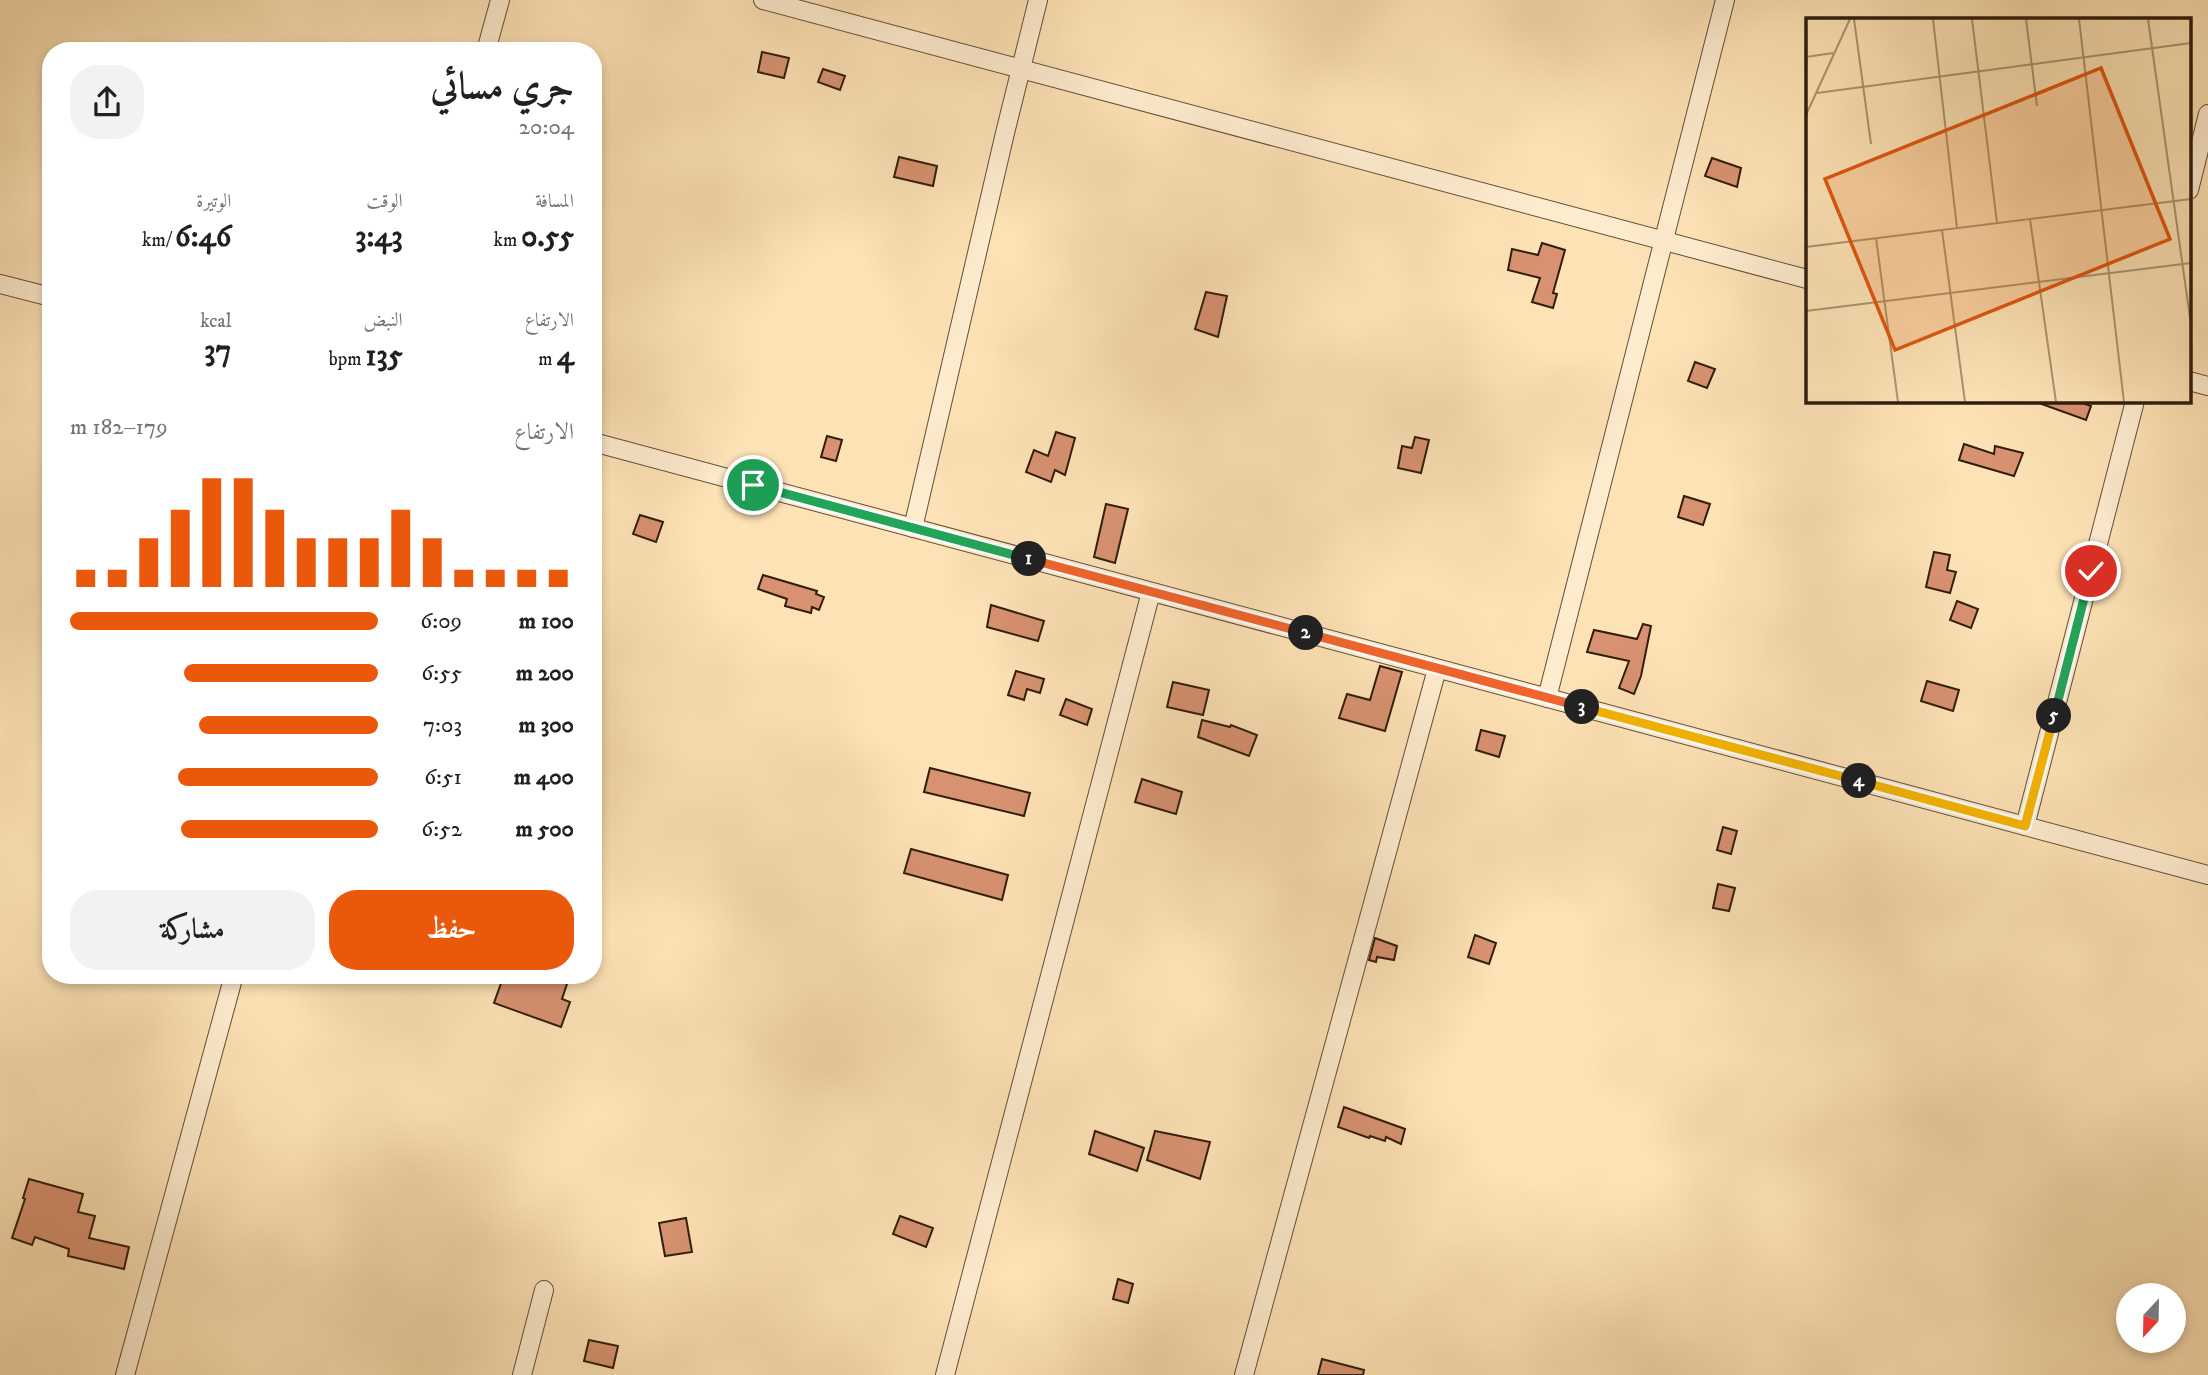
<!DOCTYPE html>
<html lang="ar">
<meta charset="utf-8">
<style>
:root{--surface:#fff;--page:#f2f2f2;--text:#202124;--muted:#757577;--accent:#ea580c}
body{margin:0;font-family:"IM FELL DW Pica",Amiri,serif;background:var(--page);color:var(--text);direction:rtl;height:100vh;display:flex;flex-direction:column;font-size:26px;white-space:nowrap}
*{box-sizing:border-box;margin:0}
p{font-size:23px;color:var(--muted)}
.icon{flex:none;width:38px;height:38px;fill:none;stroke:currentColor;stroke-width:2;stroke-linecap:round;stroke-linejoin:round}
.map{position:relative;flex:1;overflow:hidden;direction:ltr}
.panel{position:absolute;left:42px;top:42px;width:560px;height:942px;display:flex;flex-direction:column;background:var(--surface);border-radius:28px;box-shadow:0 4px 10px #0003;direction:rtl}
.panel>*{flex:none}
.needle{width:46px;rotate:202deg}
.tools{position:absolute;left:2116px;top:1283px;display:grid;gap:14px}
.tools a{display:grid;place-items:center;width:70px;height:70px;border-radius:50%;background:var(--surface);box-shadow:0 4px 10px #0003;font-size:35px}
.pin{position:absolute;display:grid;place-items:center;width:60px;height:60px;color:#fff;margin:-30px;border:4px solid #fff;border-radius:50%;box-shadow:0 2px 7px #0007}
.km{position:absolute;width:35px;height:35px;margin:-18px;border-radius:50%;background:#222;color:#fff;font-size:19px;line-height:35px;text-align:center}
.round{display:grid;place-items:center;flex:none;width:74px;height:74px;border-radius:28px;background:var(--page)}
.headline{display:flex;align-items:center;justify-content:space-between;height:119px;padding:0 28px}
h1{font-size:38px;font-weight:800;line-height:52px}
.stats{display:grid;grid-template-columns:repeat(3,1fr);gap:10px;height:119px;padding:7px 28px}
.stats div{display:grid;align-content:center}
.stats b{font-size:30px;font-weight:800}
.stats small{font-size:19px;font-weight:400}
.stats p{font-size:19px}
.chart{height:196px;padding:14px 28px}
.chart p{display:flex;justify-content:space-between}
.chart svg{width:100%;height:126px;margin-top:7px;stroke:var(--accent);stroke-width:6}
.button{display:flex;gap:14px;margin-top:auto;padding:14px 28px}
.button a{flex:1;height:80px;border-radius:28px;background:var(--accent);color:#fff;font-size:28px;font-weight:800;line-height:80px;text-align:center}
.button a+a{background:var(--page);color:var(--text)}
ul{padding:0 28px;list-style:none;font-size:23px}
li{display:grid;grid-template-columns:112px 84px 1fr;align-items:center;height:52px}
li i{height:18px;border-radius:9px;background:var(--accent)}
.map>svg:first-child{display:block}
.building{fill:#d89271;stroke:#301d0d;stroke-width:2}
.lines{fill:none;stroke-linecap:round;stroke-linejoin:round}
.minor-casing{stroke:#634e37;stroke-width:20}
.minor{stroke:#feeccf;stroke-width:18}
.split-1-casing{stroke:#fff;stroke-width:14}
.split-2-casing{stroke:#fff;stroke-width:14}
.split-3-casing{stroke:#fff;stroke-width:14}
.split-4-casing{stroke:#fff;stroke-width:14}
.split-5-casing{stroke:#fff;stroke-width:14}
.split-6-casing{stroke:#fff;stroke-width:14}
.split-1{stroke:#22a559;stroke-width:9}
.split-2{stroke:#f0652b;stroke-width:9}
.split-3{stroke:#f0652b;stroke-width:9}
.split-4{stroke:#f5b400;stroke-width:9}
.split-5{stroke:#f5b400;stroke-width:9}
.split-6{stroke:#22a559;stroke-width:9}
.inset-road{fill:none;stroke:#ab9372;stroke-width:2}
.view{fill:#df560c;fill-opacity:0.15;stroke:#df560c;stroke-width:3.5}
.inset-edge{fill:none;stroke:#301d0d;stroke-width:3.5}
</style>
<div class="map">
<svg width="2208" height="1375" viewBox="0 0 2208 1375">
<rect width="100%" height="100%" fill="#fde2b5"/>
<filter id="stains"><feTurbulence type="fractalNoise" baseFrequency=".00286" numOctaves="4"/><feColorMatrix values="0 0 0 0 .2 0 0 0 0 .09 0 0 0 0 .02 0 0 0 .5 -.17"/></filter>
<radialGradient id="worn" r=".72"><stop offset=".6" stop-color="#630" stop-opacity="0"/><stop offset="1" stop-color="#630" stop-opacity=".3"/></radialGradient>
<g class="building">
<path d="M762,52L789,58L784,78L758,72Z"/>
<path d="M823,69L845,76L840,90L818,82Z"/>
<path d="M899,157L937,166L933,186L894,177Z"/>
<path d="M1712,158L1741,168L1737,187L1705,176Z"/>
<path d="M1542,243L1565,250L1553,293L1557,294L1553,308L1532,302L1540,278L1508,270L1512,249L1538,255Z"/>
<path d="M1206,292L1227,296L1218,337L1195,329Z"/>
<path d="M1695,362L1715,369L1707,388L1688,381Z"/>
<path d="M2039,401H2077L2091,406L2086,420L2039,403Z"/>
<path d="M1056,432L1075,438L1065,475L1055,470L1051,482L1026,472L1034,450L1048,456Z"/>
<path d="M827,436L842,440L836,461L821,457Z"/>
<path d="M1415,437L1429,440L1421,473L1398,468L1402,446L1412,448Z"/>
<path d="M1964,444L1994,454L1995,446L2023,453L2014,476L1959,460Z"/>
<path d="M1684,496L1710,504L1703,525L1678,517Z"/>
<path d="M1106,504L1128,509L1115,563L1094,557Z"/>
<path d="M640,515L663,522L656,542L633,534Z"/>
<path d="M1934,552L1950,555L1947,570L1956,572L1950,593L1926,587Z"/>
<path d="M763,575L817,591L816,594L824,597L819,610L812,607L811,613L785,606L787,599L758,589Z"/>
<path d="M1957,601L1978,609L1971,628L1950,620Z"/>
<path d="M991,605L1044,621L1038,641L987,627Z"/>
<path d="M1643,624L1651,626L1641,676L1634,694L1619,688L1629,661L1587,652L1594,630L1637,639Z"/>
<path d="M1380,666L1402,672L1385,731L1339,718L1347,694L1370,700Z"/>
<path d="M1016,671L1044,679L1040,693L1027,689L1024,700L1008,695Z"/>
<path d="M1927,681L1959,690L1953,711L1921,701Z"/>
<path d="M1173,682L1209,690L1203,715L1167,707Z"/>
<path d="M1066,699L1092,709L1087,725L1060,715Z"/>
<path d="M1202,720L1230,727L1231,725L1257,735L1249,756L1198,737Z"/>
<path d="M1481,730L1505,736L1499,757L1476,750Z"/>
<path d="M930,768L1030,793L1024,816L924,792Z"/>
<path d="M1142,779L1182,792L1176,814L1135,802Z"/>
<path d="M1723,827L1737,831L1731,854L1717,850Z"/>
<path d="M911,849L1008,875L1002,900L904,873Z"/>
<path d="M1718,884L1735,888L1729,911L1713,908Z"/>
<path d="M1475,935L1496,943L1489,964L1468,957Z"/>
<path d="M1375,938L1397,946L1394,960L1377,957L1376,962L1369,960Z"/>
<path d="M504,975H570L562,999L570,1002L561,1027L494,1003Z"/>
<path d="M1344,1107L1405,1129L1401,1144L1386,1137L1385,1141L1370,1136L1369,1138L1338,1127Z"/>
<path d="M1095,1131L1144,1148L1137,1171L1089,1154Z"/>
<path d="M1155,1131L1210,1142L1200,1179L1147,1160Z"/>
<path d="M29,1179L83,1194L78,1212L95,1216L89,1238L129,1247L124,1269L68,1256L69,1249L35,1237L32,1245L12,1238L25,1199L23,1198Z"/>
<path d="M900,1216L933,1228L926,1247L893,1234Z"/>
<path d="M686,1218L692,1252L665,1256L659,1223Z"/>
<path d="M1118,1279L1133,1284L1128,1303L1113,1299Z"/>
<path d="M589,1340L618,1346L613,1368L584,1361Z"/>
<path d="M1322,1359L1364,1370L1363,1375H1318Z"/>
</g>
<g class="lines">
<defs>
<g id="minor">
<path d="M763,0L1807,279"/>
<path d="M486,51L500,0"/>
<path d="M2189,190L2208,114"/>
<path d="M0,284L51,297"/>
<path d="M2189,381L2208,386"/>
<path d="M593,442L2208,875"/>
<path d="M913,528L1005,133L1038,0"/>
<path d="M1547,698L1725,0"/>
<path d="M2025,826L2135,401"/>
<path d="M125,1375L234,975"/>
<path d="M522,1375L544,1290"/>
<path d="M945,1375L1151,592"/>
<path d="M1244,1375L1437,669"/>
</g>
</defs>
<use href="#minor" class="minor-casing"/>
<use href="#minor" class="minor"/>
</g>
<g class="lines">
<defs>
<path id="split-1" d="M753,485L1029,559"/>
<path id="split-2" d="M1029,559L1306,633"/>
<path id="split-3" d="M1306,633L1582,707"/>
<path id="split-4" d="M1582,707L1859,781"/>
<path id="split-5" d="M1859,781L2025,826L2054,716"/>
<path id="split-6" d="M2054,716L2091,571"/>
</defs>
<use href="#split-1" class="split-1-casing"/>
<use href="#split-2" class="split-2-casing"/>
<use href="#split-3" class="split-3-casing"/>
<use href="#split-4" class="split-4-casing"/>
<use href="#split-5" class="split-5-casing"/>
<use href="#split-6" class="split-6-casing"/>
<use href="#split-1" class="split-1"/>
<use href="#split-2" class="split-2"/>
<use href="#split-3" class="split-3"/>
<use href="#split-4" class="split-4"/>
<use href="#split-5" class="split-5"/>
<use href="#split-6" class="split-6"/>
</g>
<g transform="translate(1806 18)">
<rect width="385" height="385" fill="#fde2b5"/>
<path class="inset-road" d="M48,1L65,126M127,1L151,210M166,1L191,205M220,1L231,88M273,1L318,384M342,1L385,307M0,39L27,35M11,75L385,25M0,97L44,1M224,201L250,384M136,212L159,384M70,220L92,384M0,229L385,181M0,293L385,245"/>
<path class="view" d="M295,50L364,221L89,332L19,161Z"/>
<rect width="385" height="385" class="inset-edge"/>
</g>
<rect width="100%" height="100%" filter="url(#stains)"/>
<rect width="100%" height="100%" fill="url(#worn)"/>
</svg>
<div class="tools">
<a><svg class="needle" viewBox="-14 -14 28 28"><path d="M0-13l5 13h-10z" fill="#e53935"/><path d="M0 13l5-13h-10z" fill="#757577"/></svg></a>
</div>
<div class="pin" style="left:753px;top:485px;background:#1e9e55"><svg class="icon" aria-label="arrive" viewBox="0 0 24 24"><path d="M6 21V4h12l-3 4 3 4H6"/></svg></div>
<div class="pin" style="left:2091px;top:571px;background:#d93025"><svg class="icon" aria-label="check" viewBox="0 0 24 24"><path d="M5 12l5 5 9-10"/></svg></div>
<b class="km" style="left:1029px;top:559px">1</b>
<b class="km" style="left:1306px;top:633px">2</b>
<b class="km" style="left:1582px;top:707px">3</b>
<b class="km" style="left:1859px;top:781px">4</b>
<b class="km" style="left:2054px;top:716px">5</b>
<section class="panel">
<div class="headline"><div><h1>جري مسائي</h1><p>20:04</p></div><a class="round"><svg class="icon" aria-label="share" viewBox="0 0 24 24"><path d="M12 15V3M7 8l5-5 5 5M5 13v7h14v-7"/></svg></a></div>
<div class="stats">
<div><p>المسافة</p><b>0.55<small> km</small></b></div>
<div><p>الوقت</p><b>3:43</b></div>
<div><p>الوتيرة</p><b>6:46<small> /km</small></b></div>
</div>
<div class="stats">
<div><p>الارتفاع</p><b>4<small> m</small></b></div>
<div><p>النبض</p><b>135<small> bpm</small></b></div>
<div><p>kcal</p><b>37</b></div>
</div>
<div class="chart"><p><span>الارتفاع</span>179–182 m</p>
<svg viewBox="0 0 160 44" preserveAspectRatio="none"><path d="M5 44V38M15 44V38M25 44V27M35 44V17M45 44V6M55 44V6M65 44V17M75 44V27M85 44V27M95 44V27M105 44V17M115 44V27M125 44V38M135 44V38M145 44V38M155 44V38"/></svg>
</div>
<ul>
<li><b>100 m</b>6:09<i style="width:100%"></i></li>
<li><b>200 m</b>6:55<i style="width:63%"></i></li>
<li><b>300 m</b>7:03<i style="width:58%"></i></li>
<li><b>400 m</b>6:51<i style="width:65%"></i></li>
<li><b>500 m</b>6:52<i style="width:64%"></i></li>
</ul>
<div class="button"><a>حفظ</a><a>مشاركة</a></div>
</section>
</div>
